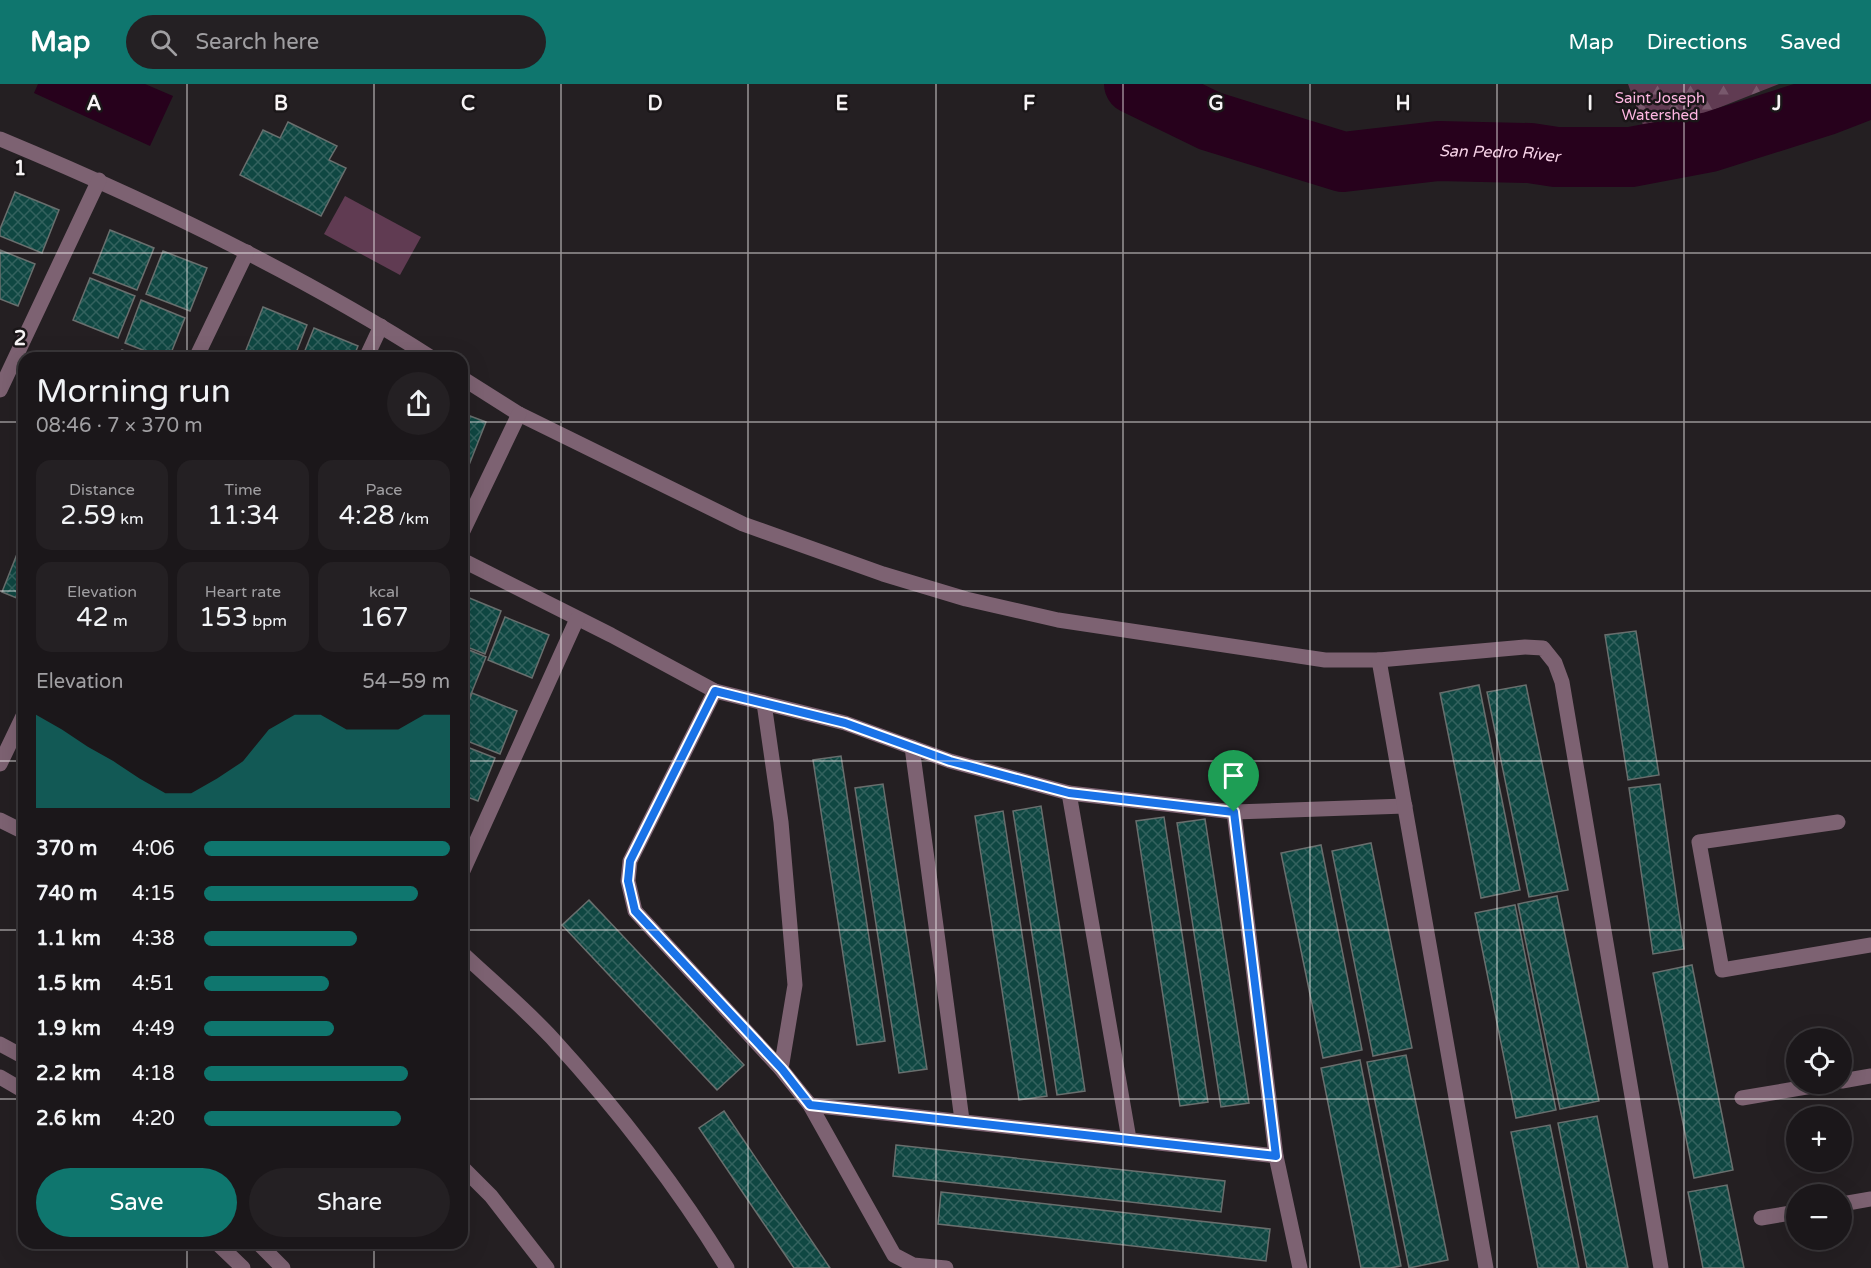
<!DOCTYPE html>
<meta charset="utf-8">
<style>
:root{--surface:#1b171a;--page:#242023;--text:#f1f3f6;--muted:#a09fa2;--line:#393639;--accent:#0f766e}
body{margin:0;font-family:"Varela Round",sans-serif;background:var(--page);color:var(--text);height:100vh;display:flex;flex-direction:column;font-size:22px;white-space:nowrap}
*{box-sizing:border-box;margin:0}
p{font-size:20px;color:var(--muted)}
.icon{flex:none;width:33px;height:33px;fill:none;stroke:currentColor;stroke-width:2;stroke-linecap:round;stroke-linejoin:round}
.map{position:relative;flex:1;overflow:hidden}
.side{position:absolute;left:18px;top:268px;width:450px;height:897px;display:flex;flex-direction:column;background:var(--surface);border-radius:18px;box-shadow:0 6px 24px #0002,0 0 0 2px var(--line)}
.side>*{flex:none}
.tools{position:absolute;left:1786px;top:944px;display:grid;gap:12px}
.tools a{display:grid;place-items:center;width:66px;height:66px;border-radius:50%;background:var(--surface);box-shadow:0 6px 24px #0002,0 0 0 2px var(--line);font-size:30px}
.pin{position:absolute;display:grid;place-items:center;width:51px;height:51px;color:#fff;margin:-62px -26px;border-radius:50% 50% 50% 0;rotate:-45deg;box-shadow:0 0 6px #0007}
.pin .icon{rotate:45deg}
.round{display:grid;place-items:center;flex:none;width:63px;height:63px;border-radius:32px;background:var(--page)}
.head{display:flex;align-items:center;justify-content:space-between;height:102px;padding:0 18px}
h1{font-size:33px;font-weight:600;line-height:45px}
.figures{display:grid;grid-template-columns:repeat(3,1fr);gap:9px;height:102px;padding:6px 18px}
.figures div{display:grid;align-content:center;border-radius:15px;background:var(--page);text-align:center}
.figures b{font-size:26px;font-weight:600}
.figures small{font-size:16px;font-weight:400}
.figures p{font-size:16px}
.chart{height:168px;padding:12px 18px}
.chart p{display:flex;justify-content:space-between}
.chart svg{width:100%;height:108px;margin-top:6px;fill:var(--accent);opacity:.7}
.action{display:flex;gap:12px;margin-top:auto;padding:12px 18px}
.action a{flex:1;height:69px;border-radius:36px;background:var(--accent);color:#fff;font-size:24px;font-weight:600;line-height:69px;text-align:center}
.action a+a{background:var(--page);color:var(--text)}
ul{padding:0 18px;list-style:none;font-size:20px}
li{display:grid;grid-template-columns:96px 72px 1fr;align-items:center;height:45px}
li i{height:15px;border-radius:8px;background:var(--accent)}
header{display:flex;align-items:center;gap:36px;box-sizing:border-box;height:84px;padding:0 30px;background:var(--accent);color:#fff}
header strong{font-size:28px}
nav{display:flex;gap:33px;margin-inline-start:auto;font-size:21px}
.search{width:420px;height:54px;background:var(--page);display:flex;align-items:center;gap:15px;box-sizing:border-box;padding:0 21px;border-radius:33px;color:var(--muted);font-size:22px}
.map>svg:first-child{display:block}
.forest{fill:url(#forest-firs)}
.park{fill:#603b52}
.water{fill:#27011c}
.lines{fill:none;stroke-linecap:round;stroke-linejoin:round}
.river{stroke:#27011c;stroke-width:60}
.building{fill:url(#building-cross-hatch);stroke:#696f6e;stroke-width:1.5}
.minor{stroke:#7d6272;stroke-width:15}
.route-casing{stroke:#fff;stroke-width:12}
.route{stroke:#1a73e8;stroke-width:8}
.grid{fill:none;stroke:#f7f4f5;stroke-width:1.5;stroke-opacity:0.55}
.labels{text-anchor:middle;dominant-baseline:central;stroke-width:5;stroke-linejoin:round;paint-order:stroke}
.park-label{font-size:15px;fill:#feb6e1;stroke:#1a1618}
.water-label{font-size:16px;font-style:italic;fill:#f7d2e7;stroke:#1a1618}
.grid-label{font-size:20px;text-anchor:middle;font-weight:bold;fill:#f7f4f5;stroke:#1a1618;stroke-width:5;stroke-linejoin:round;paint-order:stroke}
</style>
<header>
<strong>Map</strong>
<div class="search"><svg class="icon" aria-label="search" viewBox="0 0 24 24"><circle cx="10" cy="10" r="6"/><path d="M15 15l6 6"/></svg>Search here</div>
<nav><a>Map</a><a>Directions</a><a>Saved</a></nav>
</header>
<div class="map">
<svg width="1871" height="1184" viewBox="0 0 1871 1184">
<defs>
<pattern id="forest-firs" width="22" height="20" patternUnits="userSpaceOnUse" patternTransform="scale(1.5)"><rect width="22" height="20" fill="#603b52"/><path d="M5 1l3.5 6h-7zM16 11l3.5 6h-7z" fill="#78586c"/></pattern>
<pattern id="building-cross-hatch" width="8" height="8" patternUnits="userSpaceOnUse" patternTransform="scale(1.5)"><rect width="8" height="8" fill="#0f4742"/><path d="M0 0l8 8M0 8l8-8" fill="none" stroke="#33625e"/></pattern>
</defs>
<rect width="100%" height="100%" fill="#241f22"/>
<path class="forest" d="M1628,0H1779L1647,52Z"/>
<path class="park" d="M345,112L421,153L400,191L324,150Z"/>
<path class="water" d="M38,0H145L173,12L150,62L34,9Z"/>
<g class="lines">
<path class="river" id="s1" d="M1134,0L1210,37L1343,78L1438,67L1530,69L1556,73H1631L1710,58L1824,22L1871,4"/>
</g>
<g class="building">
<path d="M288,38L337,62L329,76L346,84L321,132L240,91L263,46L280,54Z"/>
<path d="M15,108L59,126L42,169L0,152V145Z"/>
<path d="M110,146L154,164L137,206L93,189Z"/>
<path d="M0,166L35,180L18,222L0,215Z"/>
<path d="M163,167L207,184L190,227L146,210Z"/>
<path d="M90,194L135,212L118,254L73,236Z"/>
<path d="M141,216L185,234L169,274H163L125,259Z"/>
<path d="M263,223L307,241L294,274H268L246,266Z"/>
<path d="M314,244L358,262L353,274H302Z"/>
<path d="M122,266L143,274H119Z"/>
<path d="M462,329L486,338L469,381L462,378Z"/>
<path d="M19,465L24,467V517L2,508Z"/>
<path d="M462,511L501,527L485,570L462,561Z"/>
<path d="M505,533L549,551L532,594L488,576Z"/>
<path d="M1636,547L1659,691L1628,696L1605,551Z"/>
<path d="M462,563L486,573L469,615L462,612Z"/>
<path d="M1479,601L1520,806L1481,814L1440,609Z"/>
<path d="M1526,601L1568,806L1529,813L1487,608Z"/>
<path d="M472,609L517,627L500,670L462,655V636Z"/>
<path d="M462,661L495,674L478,717L462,711Z"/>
<path d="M841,672L885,957L857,961L813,676Z"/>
<path d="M883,700L927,985L899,989L855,704Z"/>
<path d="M1660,700L1684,865L1653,870L1629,704Z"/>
<path d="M1041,722L1085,1007L1057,1011L1013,727Z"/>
<path d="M1003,727L1047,1012L1019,1016L975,732Z"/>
<path d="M1164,733L1208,1018L1180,1022L1136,737Z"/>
<path d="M1205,735L1249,1019L1221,1023L1177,739Z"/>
<path d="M1371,759L1412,964L1373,972L1332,767Z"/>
<path d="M1321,761L1362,966L1323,974L1281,769Z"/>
<path d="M1557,812L1599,1017L1560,1025L1518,820Z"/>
<path d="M589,816L744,981L717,1006L562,841Z"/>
<path d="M1515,821L1556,1026L1516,1034L1475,829Z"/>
<path d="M1692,881L1733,1086L1694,1094L1653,889Z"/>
<path d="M1406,971L1448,1176L1409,1184L1367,978Z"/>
<path d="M1360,976L1401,1182L1390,1184H1361L1321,984Z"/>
<path d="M724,1027L830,1184H794L699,1044Z"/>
<path d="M1597,1032L1628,1184H1587L1558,1039Z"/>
<path d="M1550,1041L1579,1184H1538L1511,1048Z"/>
<path d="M896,1061L1225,1097L1221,1128L893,1092Z"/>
<path d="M1727,1101L1744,1184H1703L1688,1108Z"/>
<path d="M941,1108L1270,1145L1266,1177L938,1140Z"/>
</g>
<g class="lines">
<g class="minor">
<path d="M0,55C149,117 296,187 432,274"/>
<path d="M196,274L247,168"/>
<path d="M366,274L381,242"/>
<path d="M462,294L519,330L743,440L883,490L966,515L1058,536L1325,576H1379L1525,563L1543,564L1555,579L1562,598L1661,1184"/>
<path d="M0,306L99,96"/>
<path d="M462,449L519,330"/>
<path d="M462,476L611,551L715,607L845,639L950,677L1069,709L1234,728L1405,722"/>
<path d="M1379,576L1486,1184"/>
<path d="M715,607L630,777L628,797L635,827L781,985L810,1021L894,1171L913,1181L946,1184"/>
<path d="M764,619L781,738L795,901L781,985"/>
<path d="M912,663L962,1036"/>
<path d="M0,680L24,630"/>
<path d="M1069,709L1129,1055"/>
<path d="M1234,728L1276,1072L1300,1184"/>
<path d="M0,736L24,748"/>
<path d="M1838,738L1699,758L1722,886L1871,861"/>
<path d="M462,789L577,535"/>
<path d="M462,869C492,897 524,924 552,954C617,1025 677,1102 727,1184"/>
<path d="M0,960L24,973"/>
<path d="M0,993L24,1007"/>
<path d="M1842,997L1871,992"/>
<path d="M1742,1014L1830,999"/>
<path d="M810,1021L1276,1072"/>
<path d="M462,1083L491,1112L547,1184"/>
<path d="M1842,1120L1871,1115"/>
<path d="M1761,1134L1797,1128"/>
<path d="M218,1160L243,1184"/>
<path d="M259,1160L283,1184"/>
</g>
</g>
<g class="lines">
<defs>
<path id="route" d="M715,607L845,639L950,677L1069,709L1234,728L1276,1072L810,1021L782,985L635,827L628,797L630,777Z"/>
</defs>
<use href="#route" class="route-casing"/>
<use href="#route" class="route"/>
</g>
<path class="grid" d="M187,0V274M374,0V274M561,0V1184M748,0V1184M936,0V1184M1123,0V1184M1310,0V1184M1497,0V1184M1684,0V1184M0,169H1871M0,338H24M462,338H1871M0,507H24M462,507H1871M0,677H24M462,677H1871M0,846H24M462,846H1871M0,1015H24M462,1015H1871M187,1160V1184M374,1160V1184"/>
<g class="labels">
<g class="park-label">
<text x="1660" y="14">Saint Joseph<tspan x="1660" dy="17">Watershed</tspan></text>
</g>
<g class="water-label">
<text stroke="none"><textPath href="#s1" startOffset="381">San Pedro River</textPath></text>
</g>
</g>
<g class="grid-label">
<text x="94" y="26">A</text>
<text x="281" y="26">B</text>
<text x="468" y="26">C</text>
<text x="655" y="26">D</text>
<text x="842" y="26">E</text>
<text x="1029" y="26">F</text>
<text x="1216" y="26">G</text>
<text x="1403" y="26">H</text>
<text x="1590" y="26">I</text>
<text x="1777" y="26">J</text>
<text x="20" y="91">1</text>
<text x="20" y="261">2</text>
</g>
</svg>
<div class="tools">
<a><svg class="icon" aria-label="locate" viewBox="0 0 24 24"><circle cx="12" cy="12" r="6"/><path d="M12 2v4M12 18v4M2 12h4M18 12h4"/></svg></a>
<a>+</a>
<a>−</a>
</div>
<div class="pin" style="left:1234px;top:728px;background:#1e9e55"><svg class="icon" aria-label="arrive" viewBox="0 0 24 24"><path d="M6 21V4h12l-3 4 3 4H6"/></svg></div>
<section class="side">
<div class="head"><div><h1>Morning run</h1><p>08:46 · 7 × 370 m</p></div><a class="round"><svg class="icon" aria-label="share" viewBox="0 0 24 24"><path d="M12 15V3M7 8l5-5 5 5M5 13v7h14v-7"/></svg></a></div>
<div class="figures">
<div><p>Distance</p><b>2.59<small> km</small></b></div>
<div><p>Time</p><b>11:34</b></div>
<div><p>Pace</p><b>4:28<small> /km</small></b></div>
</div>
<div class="figures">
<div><p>Elevation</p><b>42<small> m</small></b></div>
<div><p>Heart rate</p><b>153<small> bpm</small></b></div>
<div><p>kcal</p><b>167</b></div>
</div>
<div class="chart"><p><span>Elevation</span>54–59 m</p>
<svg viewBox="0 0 160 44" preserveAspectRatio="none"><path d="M0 44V6L10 12L20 19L30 25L40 32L50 38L60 38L70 32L80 25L90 12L100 6L110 6L120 12L130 12L140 12L150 6L160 6V44z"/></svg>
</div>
<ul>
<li><b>370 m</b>4:06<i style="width:100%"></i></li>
<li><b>740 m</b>4:15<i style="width:87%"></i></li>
<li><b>1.1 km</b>4:38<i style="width:62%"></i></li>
<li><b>1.5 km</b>4:51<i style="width:51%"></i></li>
<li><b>1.9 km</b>4:49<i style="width:53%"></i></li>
<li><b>2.2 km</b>4:18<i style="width:83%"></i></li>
<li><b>2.6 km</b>4:20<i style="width:80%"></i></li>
</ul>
<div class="action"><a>Save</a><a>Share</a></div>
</section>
</div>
